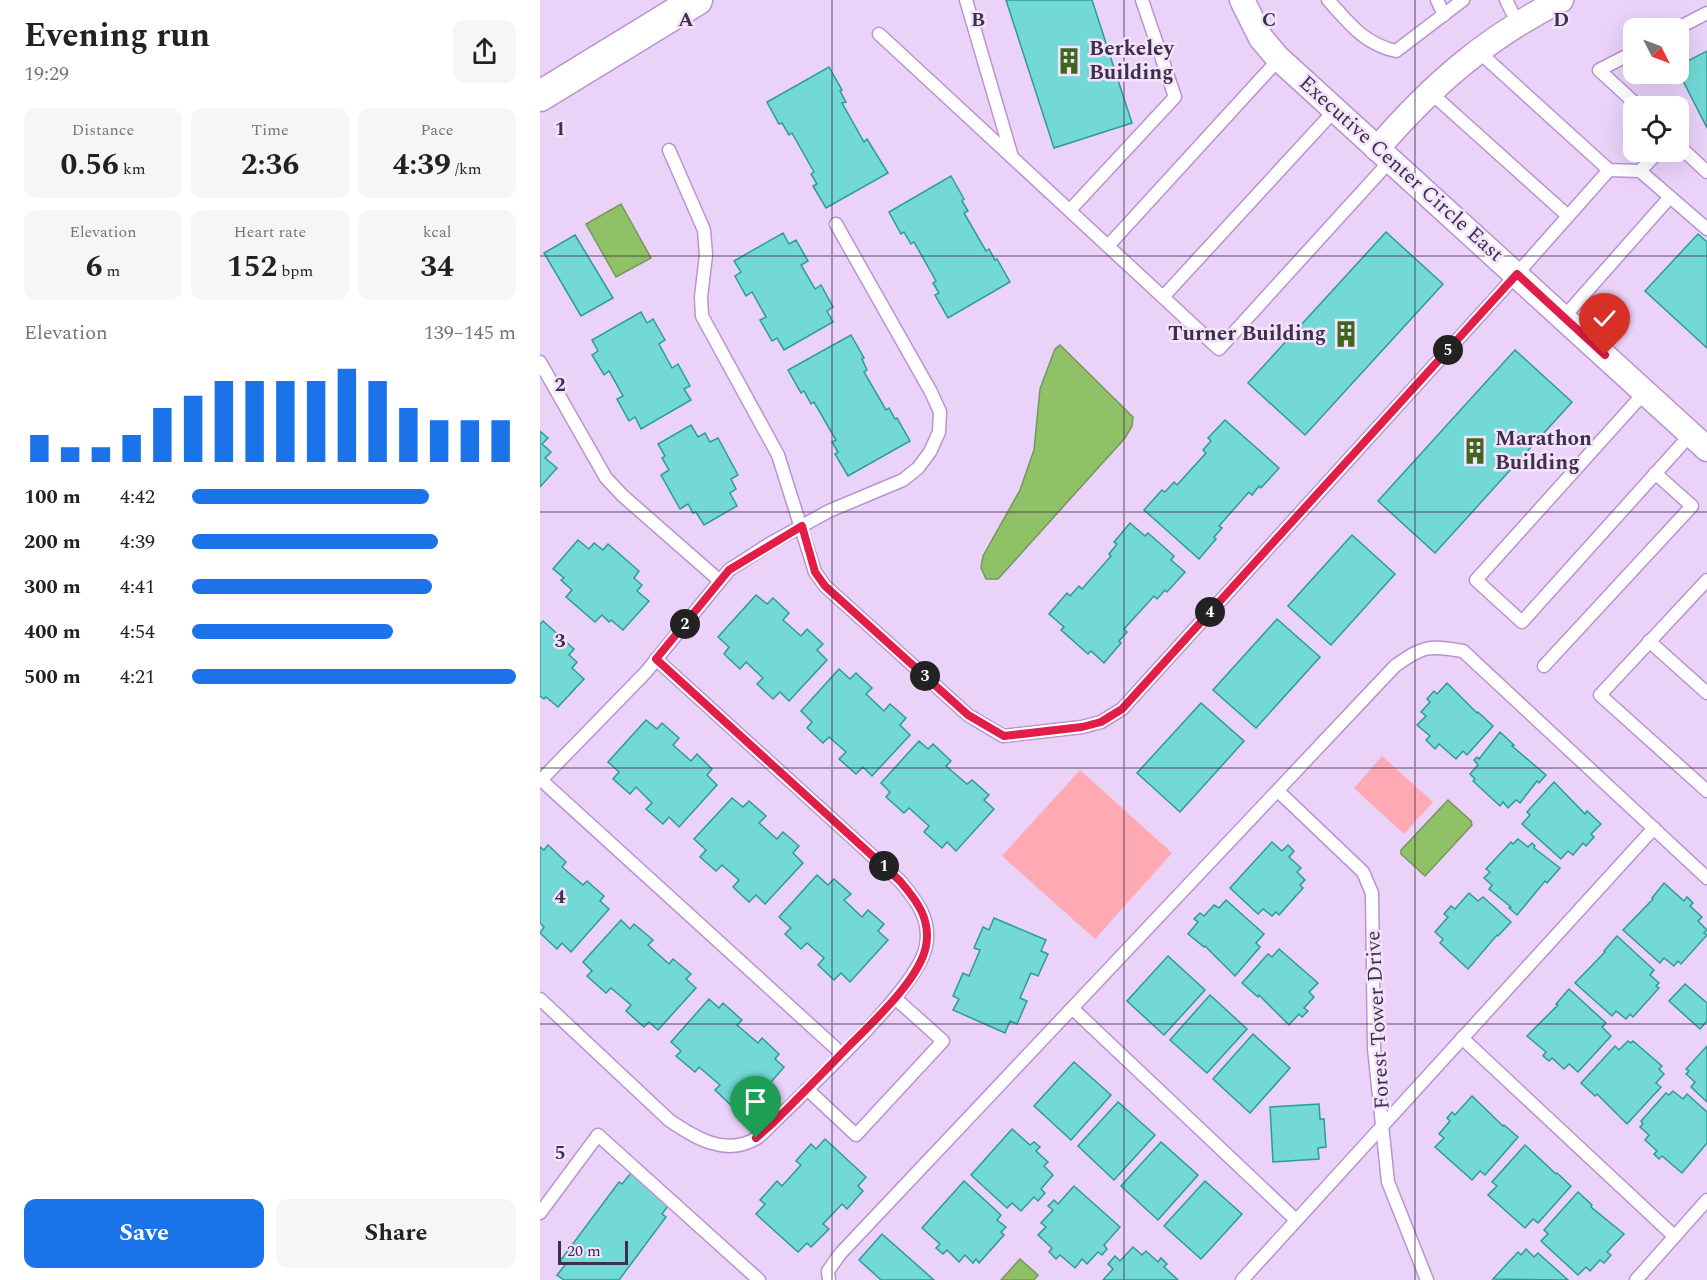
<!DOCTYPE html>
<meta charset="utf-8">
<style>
:root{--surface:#fff;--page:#f6f6f6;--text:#222;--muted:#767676;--accent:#1a73e8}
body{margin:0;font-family:Spectral,serif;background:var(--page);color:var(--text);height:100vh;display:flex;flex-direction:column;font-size:22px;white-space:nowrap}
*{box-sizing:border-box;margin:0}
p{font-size:20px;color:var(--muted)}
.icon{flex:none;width:33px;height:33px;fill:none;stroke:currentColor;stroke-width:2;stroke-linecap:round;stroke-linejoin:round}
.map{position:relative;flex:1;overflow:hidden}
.side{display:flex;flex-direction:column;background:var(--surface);width:540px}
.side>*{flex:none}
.needle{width:39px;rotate:132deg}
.controls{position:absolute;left:1083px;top:18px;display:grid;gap:12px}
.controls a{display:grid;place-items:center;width:66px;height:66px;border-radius:12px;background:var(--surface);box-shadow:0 6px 24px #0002;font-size:30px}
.scale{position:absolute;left:18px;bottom:15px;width:70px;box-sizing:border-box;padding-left:6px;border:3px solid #3f2f48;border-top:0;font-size:16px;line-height:21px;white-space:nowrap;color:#3f2f48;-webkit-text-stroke:4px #f3e3fd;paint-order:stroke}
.pin{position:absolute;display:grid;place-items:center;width:51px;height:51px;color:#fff;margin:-62px -26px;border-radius:50% 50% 50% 0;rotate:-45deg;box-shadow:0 0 6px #0007}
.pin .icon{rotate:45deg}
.km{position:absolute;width:30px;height:30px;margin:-15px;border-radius:50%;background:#222;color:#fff;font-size:16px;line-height:30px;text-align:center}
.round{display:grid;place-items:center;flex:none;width:63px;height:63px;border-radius:12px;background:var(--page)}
.summary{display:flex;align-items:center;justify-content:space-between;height:102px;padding:0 24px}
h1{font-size:33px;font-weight:700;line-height:45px}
.metrics{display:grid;grid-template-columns:repeat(3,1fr);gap:9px;height:102px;padding:6px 24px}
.metrics div{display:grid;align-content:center;border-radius:12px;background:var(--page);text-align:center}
.metrics b{font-size:30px;font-weight:700}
.metrics small{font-size:16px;font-weight:400}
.metrics p{font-size:16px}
.chart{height:168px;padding:12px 24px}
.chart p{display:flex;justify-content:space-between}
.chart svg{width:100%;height:108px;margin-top:6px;stroke:var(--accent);stroke-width:6}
.button{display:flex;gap:12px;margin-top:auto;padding:12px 24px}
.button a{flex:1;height:69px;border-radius:12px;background:var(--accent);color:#fff;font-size:24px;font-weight:700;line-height:69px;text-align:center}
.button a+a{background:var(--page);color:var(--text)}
ul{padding:0 24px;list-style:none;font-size:20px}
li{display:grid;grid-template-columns:96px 72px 1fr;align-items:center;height:45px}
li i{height:15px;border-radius:8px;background:var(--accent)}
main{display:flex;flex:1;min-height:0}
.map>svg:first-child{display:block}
.green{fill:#ffaab3}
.water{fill:#8fc266;stroke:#77965d;stroke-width:1.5}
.building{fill:#72d9d6;stroke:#2c9b99;stroke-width:1.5}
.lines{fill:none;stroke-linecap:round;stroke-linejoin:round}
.service-casing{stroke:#ba93d0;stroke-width:15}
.minor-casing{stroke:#ba93d0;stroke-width:27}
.tertiary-casing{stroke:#ba93d0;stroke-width:33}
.service{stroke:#fff;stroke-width:12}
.minor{stroke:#fff;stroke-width:24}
.tertiary{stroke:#fff;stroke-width:30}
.route-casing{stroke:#fff;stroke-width:12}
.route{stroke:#e11d48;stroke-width:8}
.grid{fill:none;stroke:#3f2f48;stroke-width:1.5;stroke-opacity:0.55}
.labels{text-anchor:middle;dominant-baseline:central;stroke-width:5;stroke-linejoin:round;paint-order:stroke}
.poi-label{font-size:21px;font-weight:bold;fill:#3f2f48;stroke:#f3e3fd;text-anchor:start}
.street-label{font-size:21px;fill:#3f2f48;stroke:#f3e3fd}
.grid-label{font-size:20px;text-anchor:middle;font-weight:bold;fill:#3f2f48;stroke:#f3e3fd;stroke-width:5;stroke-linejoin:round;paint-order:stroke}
</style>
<main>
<section class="side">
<div class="summary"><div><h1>Evening run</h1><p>19:29</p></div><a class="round"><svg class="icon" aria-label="share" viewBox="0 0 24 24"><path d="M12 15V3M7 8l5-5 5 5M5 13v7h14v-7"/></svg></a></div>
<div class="metrics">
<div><p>Distance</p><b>0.56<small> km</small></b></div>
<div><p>Time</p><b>2:36</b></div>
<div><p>Pace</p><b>4:39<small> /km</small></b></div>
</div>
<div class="metrics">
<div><p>Elevation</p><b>6<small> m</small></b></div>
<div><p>Heart rate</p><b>152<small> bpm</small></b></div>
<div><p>kcal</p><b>34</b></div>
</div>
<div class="chart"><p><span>Elevation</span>139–145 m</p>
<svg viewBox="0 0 160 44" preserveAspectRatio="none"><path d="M5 44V33M15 44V38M25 44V38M35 44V33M45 44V22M55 44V17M65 44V11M75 44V11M85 44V11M95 44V11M105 44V6M115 44V11M125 44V22M135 44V27M145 44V27M155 44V27"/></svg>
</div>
<ul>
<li><b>100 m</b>4:42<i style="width:73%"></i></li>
<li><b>200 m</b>4:39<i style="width:76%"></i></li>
<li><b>300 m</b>4:41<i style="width:74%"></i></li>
<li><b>400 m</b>4:54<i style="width:62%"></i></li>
<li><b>500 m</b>4:21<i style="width:100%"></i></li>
</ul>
<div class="button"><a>Save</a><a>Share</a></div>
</section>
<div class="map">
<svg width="1167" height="1280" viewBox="0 0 1167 1280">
<rect width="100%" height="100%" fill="#ead2f9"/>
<g class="green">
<path d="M842,756L893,802L864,834L814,788Z"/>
<path d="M540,770L632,853L555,939L462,856Z"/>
</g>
<g class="water">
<path d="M81,204L111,258L76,277L46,224Z"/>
<path d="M520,345L593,417L592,426L585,438L458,579H446L441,568L443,556L480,490L494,450L500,389L515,349Z"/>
<path d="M908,800L931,821L932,825L885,876L861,854V850Z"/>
<path d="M480,1259L498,1275L494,1280H461Z"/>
</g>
<g class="building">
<path d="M466,0H552L592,123L514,148Z"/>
<path d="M1167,51V128L1138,71V66Z"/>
<path d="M289,67L302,90L300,91L306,102L302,103L324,142L327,139L348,173L286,208L273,186L277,184L271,174L274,172L252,133L249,135L242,123L239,124L227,102Z"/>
<path d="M411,176L424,199L422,201L428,211L424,213L446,251L449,249L455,260L457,259L470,282L408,318L395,295L399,293L393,283L396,281L374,242L371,244L364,232L361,234L349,212Z"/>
<path d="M846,232L903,284L765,435L708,383Z"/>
<path d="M243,233L249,244L256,240L268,261L261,265L275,289L281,285L293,307L287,311L293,322L244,350L237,338L232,341L220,320L226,317L212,292L206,296L195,276L201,272L194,261Z"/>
<path d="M1158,234L1167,242V348L1105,291Z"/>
<path d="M35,235L73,298L41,316L4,253Z"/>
<path d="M101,312L107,323L113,319L125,340L119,344L132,368L138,364L150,386L144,389L151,400L101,429L95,417L89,421L77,399L83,396L69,371L64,375L52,355L58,351L52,340Z"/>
<path d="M311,335L324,358L322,359L327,370L324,372L346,410L349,408L355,419L357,418L370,441L308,476L295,454L298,452L292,442L296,440L274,402L271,404L264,391L261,393L248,370Z"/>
<path d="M975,350L1032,402L895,553L838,501Z"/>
<path d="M685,420L739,468L721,488L719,486L712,495L709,492L679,526L682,528L674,537L676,539L659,559L604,510L622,490L625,492L634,482L637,485L666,453L663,450L671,441L668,438Z"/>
<path d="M151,425L158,437L165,433L170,442L178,438L198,475L191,479L196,489L190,493L197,506L164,525L156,512L153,513L148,504L140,509L121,475L129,470L122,458L125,456L118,444Z"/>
<path d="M0,431L8,438L2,444L11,452L5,458L17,468L0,487Z"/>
<path d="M590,523L605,536L608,533L634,556L631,560L645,572L627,592L625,590L617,599L614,596L584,629L587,632L579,641L581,643L564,663L551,651L548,654L521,630L524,627L509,614L527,593L530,596L539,586L542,589L571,556L569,554L577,544L574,542Z"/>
<path d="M812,535L855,574L791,645L748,606Z"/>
<path d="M38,540L49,549L54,543L63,550L68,544L99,571L94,578L102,585L97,591L109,601L83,630L71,620L69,622L62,615L55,622L26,597L32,590L21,580L24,578L13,569Z"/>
<path d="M216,595L227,604L233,598L249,613L243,620L261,636L267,629L283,644L277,650L287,660L249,701L240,692L233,699L217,684L223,678L206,662L200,669L184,654L189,647L178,637Z"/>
<path d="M737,619L780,657L716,728L673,690Z"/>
<path d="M3,621L34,649L29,655L37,662L32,668L44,679L18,707L6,697L4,699L0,696V624Z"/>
<path d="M299,669L310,679L316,673L332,688L326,694L344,711L350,704L366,718L360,725L370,735L332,776L323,767L316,774L299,759L306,752L289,737L283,743L267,728L272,722L261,711Z"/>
<path d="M907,683L937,713L938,712L953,726L927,755L923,751L916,759L899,744L895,749L886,740L890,736L877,725L886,716L881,712L890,702L887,699L894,691L897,694Z"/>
<path d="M661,703L704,741L640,812L597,773Z"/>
<path d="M106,720L117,729L122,723L139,738L133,745L151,761L157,754L172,769L167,775L177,785L139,827L129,817L123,824L106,809L112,803L96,787L90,794L73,779L79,772L68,762Z"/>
<path d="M960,732L974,745L972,746L1006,775L999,783L997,781L980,803L976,800L968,808L963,802L960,806L933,781L935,779L930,774L938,765L934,760L937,757L939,759Z"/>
<path d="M379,741L388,749L393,744L411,761L406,766L427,784L432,780L449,795L444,800L454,809L416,851L407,842L402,848L384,832L389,826L369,808L364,813L346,797L350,792L341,783Z"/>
<path d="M1014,782L1045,814L1047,811L1061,824L1051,834L1054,837L1046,846L1043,843L1033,855L1028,851L1021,859L982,824L990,815L987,812Z"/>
<path d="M192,798L203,807L209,801L226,816L219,823L237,839L243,832L259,846L253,853L263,863L225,904L216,895L209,902L193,887L199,880L182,865L176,871L160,857L166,850L154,839Z"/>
<path d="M978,839L988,847L992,843L995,846L994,848L1020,868L1007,883L1005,881L977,915L969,908L971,907L949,889L952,885L944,878L950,872L946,869L971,842L973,844Z"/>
<path d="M732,842L742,851L748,845L754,851L749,857L761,868L757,872L765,880L760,885L763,888L739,915L736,912L732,916L723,909L718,914L690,888Z"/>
<path d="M8,845L26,862L22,867L43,885L47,881L64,896L60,901L69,909L31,952L22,943L17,949L0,933L4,927L0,923V847L4,850Z"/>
<path d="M277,875L288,885L294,879L311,894L304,900L322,917L328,910L344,924L338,931L348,940L310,982L301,973L294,980L278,965L284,958L267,943L261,949L245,934L251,928L239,917Z"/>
<path d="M1124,883L1144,901L1147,897L1153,903L1150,906L1162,917L1158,921L1167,930L1164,933L1167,935L1141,964L1138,961L1134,966L1124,958L1120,963L1083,930L1113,899L1112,898Z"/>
<path d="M929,893L938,901L943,897L971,922L958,936L957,935L928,969L900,943L903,939L895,932L908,917L904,914L911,906L915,909Z"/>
<path d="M686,900L724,934L716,943L720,947L695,976L665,946L664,947L648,934L658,922L654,919L660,913L664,916L674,905L679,908Z"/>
<path d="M454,918L506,940L501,951L508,954L498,976L491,973L480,998L487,1001L477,1024L470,1021L465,1033L413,1010L419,999L413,996L423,973L429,976L440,950L434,948L443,927L449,930Z"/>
<path d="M81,920L90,929L94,924L113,940L108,945L129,964L133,959L151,974L146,979L156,988L118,1030L109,1022L104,1027L86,1011L91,1005L71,988L66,993L47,976L52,971L43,962Z"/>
<path d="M1077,936L1114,970L1110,975L1119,983L1116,986L1119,988L1093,1017L1090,1014L1086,1019L1076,1011L1072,1016L1035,983L1065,952L1064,951Z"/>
<path d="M739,949L778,983L769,992L774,997L764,1008L768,1011L762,1017L759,1014L749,1025L719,995L718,997L702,983L728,954L732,957Z"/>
<path d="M628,956L665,990L624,1035L587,1001Z"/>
<path d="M1145,984L1167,1003V1021L1160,1029L1129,1001Z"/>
<path d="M1029,989L1066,1023L1062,1027L1071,1036L1038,1072L1029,1064L1024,1069L1012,1058L1009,1061L1003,1056L1006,1052L987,1036L1018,1005L1016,1004Z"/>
<path d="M670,995L707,1029L667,1073L630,1040Z"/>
<path d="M169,999L179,1008L183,1003L202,1020L197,1025L218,1043L222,1038L239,1054L235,1059L244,1067L207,1110L197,1101L193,1107L175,1090L180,1085L159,1067L155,1072L136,1056L141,1051L131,1042Z"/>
<path d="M713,1034L750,1068L710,1113L673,1079Z"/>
<path d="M1088,1041L1091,1043L1093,1041L1122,1066L1119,1069L1124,1074L1116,1083L1121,1087L1087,1124L1057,1094L1055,1096L1041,1083L1075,1046L1079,1050Z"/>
<path d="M1167,1046V1102L1151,1087L1155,1082L1146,1074L1149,1071L1146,1069Z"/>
<path d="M534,1062L571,1095L531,1140L494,1106Z"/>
<path d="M1133,1091L1143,1099L1147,1094L1167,1112V1143L1142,1173L1122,1156L1119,1159L1114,1154L1117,1151L1105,1140L1109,1135L1100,1127L1103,1124L1101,1121L1126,1093L1129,1095Z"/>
<path d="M932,1096L963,1126L964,1125L978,1137L945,1175L940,1171L932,1180L895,1147L904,1138L899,1134L910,1121L907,1118L912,1112L915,1115Z"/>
<path d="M578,1102L615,1135L574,1180L538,1146Z"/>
<path d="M779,1104L780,1119H784L786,1147L778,1148L779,1159L733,1162L730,1107Z"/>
<path d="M472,1129L490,1145L494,1142L500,1147L496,1151L508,1162L504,1166L513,1175L501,1189L505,1193L498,1201L494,1197L481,1211L472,1203L467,1208L431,1175Z"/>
<path d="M285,1139L326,1177L318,1186L323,1191L307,1209L302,1204L283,1224L289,1229L271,1247L267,1243L258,1252L216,1214L225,1204L220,1200L237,1181L242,1186L261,1165L256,1161L271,1144L276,1149Z"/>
<path d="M621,1142L658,1175L618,1220L581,1186Z"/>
<path d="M985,1145L1016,1174L1017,1173L1031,1186L998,1223L993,1219L985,1228L948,1195L957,1186L952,1182Z"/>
<path d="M91,1173L130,1203L122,1214L126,1217L79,1280H24L17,1275L25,1265L20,1261L79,1182L82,1184Z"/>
<path d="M424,1181L461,1215L457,1220L466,1227L461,1232L464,1235L439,1263L436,1259L433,1263L425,1255L419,1262L407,1250L403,1254L396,1248L400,1244L382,1228Z"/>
<path d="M665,1181L702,1214L661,1259L624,1226Z"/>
<path d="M534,1186L580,1227L564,1245L567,1249L562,1255L558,1252L547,1264L542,1259L535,1268L520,1255L516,1259L509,1252L512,1248L498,1235L506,1227L501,1223L513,1210L508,1206L514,1200L518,1204Z"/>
<path d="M1038,1192L1052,1205L1051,1207L1084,1234L1067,1252L1071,1255L1064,1263L1060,1260L1050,1271L1046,1267L1038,1275L1001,1241L1008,1234L1004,1230Z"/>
<path d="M342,1234L394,1280H341L319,1260Z"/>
<path d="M593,1247L602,1255L606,1251L618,1262L621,1258L627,1264L624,1267L638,1280H563L573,1269L568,1264L575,1256L580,1261Z"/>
<path d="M986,1249L994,1257L998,1253L1028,1280L953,1279L978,1252L981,1255Z"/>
</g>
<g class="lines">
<defs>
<g id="service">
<path d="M426,0L472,157"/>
<path d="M788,0C809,23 824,44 856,51L923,0"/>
<path d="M897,0L904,15"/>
<path d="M966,0L978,24"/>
<path d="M1138,28L1167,13"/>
<path d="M339,34L679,349L850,161"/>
<path d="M938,51L1069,170L1100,171L1167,229"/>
<path d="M1094,52L1059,70L1098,106"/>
<path d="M890,92L1028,216"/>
<path d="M1138,145L1167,172"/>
<path d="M129,150L164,230L166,255L161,297L162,316L238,455L275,572L285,586L428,715L463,736L542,727L561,722L582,709L960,293L1069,170"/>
<path d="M1100,171L1118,152"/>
<path d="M530,210L635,97L602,0"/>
<path d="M568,246L739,59"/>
<path d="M623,297L795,110"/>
<path d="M1024,317L1130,197"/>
<path d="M0,362L66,478L83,496L180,581"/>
<path d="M1105,392L936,580L982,622L1151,434"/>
<path d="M1167,580L1060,695L1167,791"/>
<path d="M1109,641L1167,693"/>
<path d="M1004,666L1152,506L1115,473"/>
<path d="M0,779L302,1054"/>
<path d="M0,781L106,672L189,570L231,543L289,511L363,480L378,468L390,452L399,432L400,412L391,392L296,224"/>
<path d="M738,791L823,872L832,893L834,1048L848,1182L887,1280"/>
<path d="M0,999L129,1120C155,1138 186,1157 217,1138C223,1134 229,1127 234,1122C268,1088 379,988 386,946C391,919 377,901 360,881L116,659"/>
<path d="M532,1008L756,1220"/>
<path d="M922,1038L1134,1236"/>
<path d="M267,1089L316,1135L403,1041L355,998"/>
<path d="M0,1213L58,1135L219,1280"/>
<path d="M289,1280L288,1271L300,1254L855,666C883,646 888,645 923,651L1167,878"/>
<path d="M702,1280L1114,828"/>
<path d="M1096,1280L1167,1200"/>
</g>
<g id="minor">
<path d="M702,0L721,38L737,57L1167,449"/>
<path d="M837,149C892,85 946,38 1021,0"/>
</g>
<path id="tertiary" d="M0,96L157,0"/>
</defs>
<use href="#service" class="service-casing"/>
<use href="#minor" class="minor-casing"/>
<use href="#tertiary" class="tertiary-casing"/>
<use href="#service" class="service"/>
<use href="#minor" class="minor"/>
<use href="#tertiary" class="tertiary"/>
</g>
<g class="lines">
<defs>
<path id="route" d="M216,1138L234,1122C259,1097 284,1072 308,1047C332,1023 380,979 386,946C391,919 377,901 360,881L116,659L189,570L262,526L275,572L285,586L428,715L464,736L542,727L561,722L582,709L977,274L1065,355"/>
</defs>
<use href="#route" class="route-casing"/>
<use href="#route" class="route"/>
</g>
<path class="grid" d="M292,0V1280M584,0V1280M875,0V1280M0,256H1167M0,512H1167M0,768H1167M0,1024H1167"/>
<defs>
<symbol id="building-bare" viewBox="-9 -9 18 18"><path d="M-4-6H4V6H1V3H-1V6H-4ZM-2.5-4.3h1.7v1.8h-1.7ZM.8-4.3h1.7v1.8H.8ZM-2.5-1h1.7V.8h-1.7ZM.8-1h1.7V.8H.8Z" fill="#40651e" stroke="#f3e3fd" stroke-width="2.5" paint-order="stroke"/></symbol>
</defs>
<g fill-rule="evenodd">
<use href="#building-bare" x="510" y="42" width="38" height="38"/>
<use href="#building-bare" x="787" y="315" width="38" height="38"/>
<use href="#building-bare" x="916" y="432" width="38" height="38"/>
</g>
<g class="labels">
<g class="poi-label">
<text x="549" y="49">Berkeley<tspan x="549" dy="24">Building</tspan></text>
<text x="786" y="334" text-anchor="end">Turner Building</text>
<text x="955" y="439">Marathon<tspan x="955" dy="24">Building</tspan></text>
</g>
<g class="street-label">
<text transform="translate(861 169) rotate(42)">Executive Center Circle East</text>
<text transform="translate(838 1020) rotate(-93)">Forest Tower Drive</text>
</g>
</g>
<g class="grid-label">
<text x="146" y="26">A</text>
<text x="438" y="26">B</text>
<text x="729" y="26">C</text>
<text x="1021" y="26">D</text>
<text x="20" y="135">1</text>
<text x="20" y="391">2</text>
<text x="20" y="647">3</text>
<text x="20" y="903">4</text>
<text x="20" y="1159">5</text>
</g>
</svg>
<div class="controls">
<a><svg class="needle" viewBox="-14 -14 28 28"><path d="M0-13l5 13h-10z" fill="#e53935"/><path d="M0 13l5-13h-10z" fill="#767676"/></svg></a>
<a><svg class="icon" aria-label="locate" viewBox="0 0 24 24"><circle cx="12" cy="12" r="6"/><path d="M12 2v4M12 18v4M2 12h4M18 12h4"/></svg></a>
</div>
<div class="scale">20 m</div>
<div class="pin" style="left:216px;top:1138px;background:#1e9e55"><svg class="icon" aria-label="arrive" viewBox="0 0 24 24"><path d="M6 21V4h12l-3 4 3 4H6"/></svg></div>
<div class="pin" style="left:1065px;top:355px;background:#d93025"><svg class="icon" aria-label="check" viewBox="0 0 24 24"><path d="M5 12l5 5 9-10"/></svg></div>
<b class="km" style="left:344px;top:866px">1</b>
<b class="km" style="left:145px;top:624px">2</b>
<b class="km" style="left:385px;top:676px">3</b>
<b class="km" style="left:670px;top:612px">4</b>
<b class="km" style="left:908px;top:350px">5</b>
</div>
</main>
